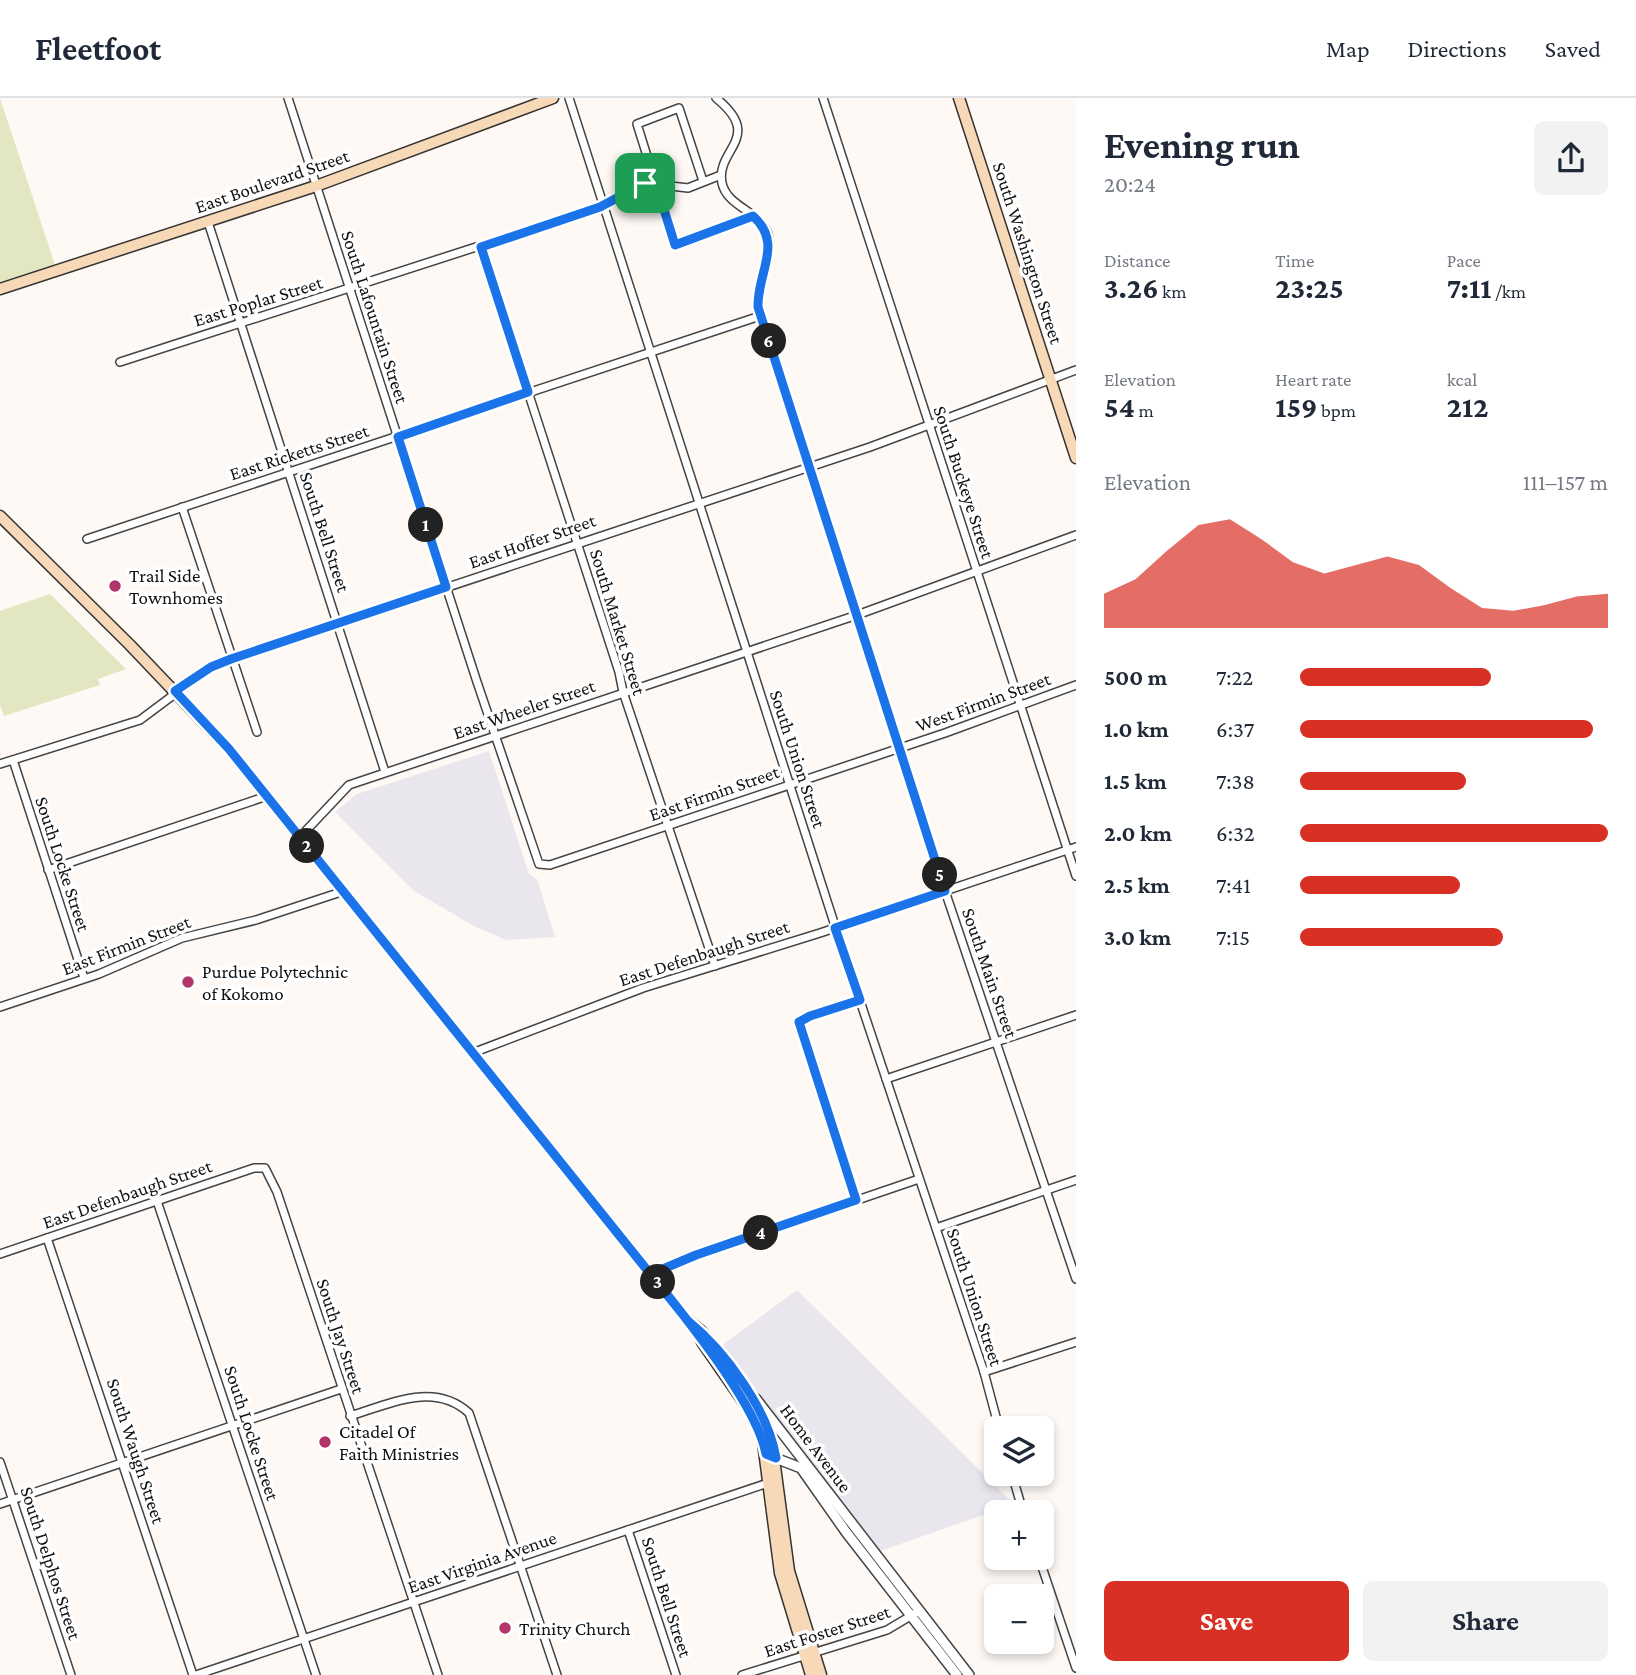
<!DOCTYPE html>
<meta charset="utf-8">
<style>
:root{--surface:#fff;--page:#f2f2f3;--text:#1f2937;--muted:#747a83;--line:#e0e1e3;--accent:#d93025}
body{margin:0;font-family:"Crimson Pro",serif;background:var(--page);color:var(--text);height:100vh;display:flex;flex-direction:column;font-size:26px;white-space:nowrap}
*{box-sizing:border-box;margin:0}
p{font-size:23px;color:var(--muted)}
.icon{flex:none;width:38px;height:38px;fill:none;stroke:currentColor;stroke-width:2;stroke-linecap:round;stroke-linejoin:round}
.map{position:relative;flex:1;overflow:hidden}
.drawer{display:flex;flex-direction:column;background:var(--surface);width:560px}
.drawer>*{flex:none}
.buttons{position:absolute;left:984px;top:1318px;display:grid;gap:14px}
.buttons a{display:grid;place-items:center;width:70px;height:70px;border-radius:10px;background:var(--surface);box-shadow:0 4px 10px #0003;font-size:35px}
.pin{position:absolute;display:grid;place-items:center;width:60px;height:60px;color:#fff;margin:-30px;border-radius:14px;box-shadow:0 4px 10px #0006}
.km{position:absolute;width:35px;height:35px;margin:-18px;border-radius:50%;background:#222;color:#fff;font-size:19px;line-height:35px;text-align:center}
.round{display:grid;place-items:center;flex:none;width:74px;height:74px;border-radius:10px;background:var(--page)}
.overview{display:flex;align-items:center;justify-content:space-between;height:119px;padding:0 28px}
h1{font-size:38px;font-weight:700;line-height:52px}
.figures{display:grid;grid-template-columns:repeat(3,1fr);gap:10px;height:119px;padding:7px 28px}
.figures div{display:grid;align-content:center}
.figures b{font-size:30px;font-weight:700}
.figures small{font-size:19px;font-weight:400}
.figures p{font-size:19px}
.chart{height:196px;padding:14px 28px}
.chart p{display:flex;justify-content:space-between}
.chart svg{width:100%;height:126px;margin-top:7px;fill:var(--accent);opacity:.7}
.button{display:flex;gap:14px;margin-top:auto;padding:14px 28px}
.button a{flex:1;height:80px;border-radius:10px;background:var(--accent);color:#fff;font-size:28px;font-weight:700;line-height:80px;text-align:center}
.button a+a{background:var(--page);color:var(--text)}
ul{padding:0 28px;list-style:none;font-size:23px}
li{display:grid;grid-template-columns:112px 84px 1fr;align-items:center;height:52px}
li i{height:18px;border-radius:9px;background:var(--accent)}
header{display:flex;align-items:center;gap:42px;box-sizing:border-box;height:98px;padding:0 35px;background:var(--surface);border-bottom:2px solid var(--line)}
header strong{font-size:33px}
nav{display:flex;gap:38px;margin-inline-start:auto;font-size:24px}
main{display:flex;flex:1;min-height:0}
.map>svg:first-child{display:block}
.industrial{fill:#eae6ee}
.green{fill:#e2e6c1}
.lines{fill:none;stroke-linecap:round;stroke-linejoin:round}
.minor-casing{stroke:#444;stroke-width:10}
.tertiary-casing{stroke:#444;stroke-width:12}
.secondary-casing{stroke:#333;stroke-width:13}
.minor{stroke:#fff;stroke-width:7}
.tertiary{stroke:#fff;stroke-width:9}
.secondary{stroke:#f7d8b7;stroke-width:10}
.route-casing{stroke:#fff;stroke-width:14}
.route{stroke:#1a73e8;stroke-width:9}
.poi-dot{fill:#b3366b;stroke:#fff;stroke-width:2.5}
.labels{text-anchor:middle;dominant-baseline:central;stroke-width:7;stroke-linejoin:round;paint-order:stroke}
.street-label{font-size:19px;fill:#111;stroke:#fff}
.poi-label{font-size:19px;fill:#111;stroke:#fff;text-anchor:start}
</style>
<header>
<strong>Fleetfoot</strong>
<nav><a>Map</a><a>Directions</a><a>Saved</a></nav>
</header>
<main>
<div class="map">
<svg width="1076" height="1577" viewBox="0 0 1076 1577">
<rect width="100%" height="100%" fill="#fef9f5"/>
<g class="industrial">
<path d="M489,653L529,776L537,781L555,839L506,842L474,828L414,793L335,714L357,696Z"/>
<path d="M797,1192L1011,1403L1008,1408L878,1454L721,1248Z"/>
</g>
<g class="green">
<path d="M0,0L57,173L0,191Z"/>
<path d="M50,496L126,571L98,581L100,587L4,618L0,607V513Z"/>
</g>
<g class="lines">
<defs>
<g id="minor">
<path d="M288,0L477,584L539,766L550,767L945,635L1076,587"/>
<path d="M569,0L836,831L984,1274L999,1330"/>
<path d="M716,0C765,40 715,51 722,85C727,109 760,113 768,136C774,155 757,186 758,209L945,793L1076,1181"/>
<path d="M823,0L1076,778"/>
<path d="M703,83L679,10L637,26L675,147L753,118"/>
<path d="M208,124L385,674"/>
<path d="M481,149L619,574L623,594L715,868"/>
<path d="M120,264L600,109L645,85L688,90L721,77"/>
<path d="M182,409L257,634"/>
<path d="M87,441L760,218"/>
<path d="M13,662L84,880"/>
<path d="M0,666L140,622L211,569L231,561L870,349L1076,272"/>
<path d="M300,739L349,687L857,517L1076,437"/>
<path d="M48,772L267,698"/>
<path d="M0,909L99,876L182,840L256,822L344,793"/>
<path d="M475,954L643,890L820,835L1076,749"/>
<path d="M886,981L1076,917"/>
<path d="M856,1102L799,924L810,918L860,902"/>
<path d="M157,1103L316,1577"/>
<path d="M936,1130L1076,1082"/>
<path d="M47,1140L193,1577"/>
<path d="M0,1156L254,1070H265L277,1094L438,1577"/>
<path d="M651,1176L696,1157L919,1081"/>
<path d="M984,1274L1076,1244"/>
<path d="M350,1318C390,1306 434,1283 469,1315L557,1577"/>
<path d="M0,1364L71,1577"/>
<path d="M1012,1376L1023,1414"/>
<path d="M0,1406L341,1291"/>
<path d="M628,1432L676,1577"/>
<path d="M1039,1460L1076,1570"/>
<path d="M196,1577L771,1384"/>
<path d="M742,1577L887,1532L919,1513"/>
</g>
<g id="tertiary">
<path d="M756,1301L969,1577"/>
<path d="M770,1358L801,1370L846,1434L957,1577"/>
</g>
<g id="secondary">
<path d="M959,0L1076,360"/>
<path d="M0,191L316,88L553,0"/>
<path d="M0,418L130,547L229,651L688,1223L701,1233L748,1293L770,1331L789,1473L821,1577"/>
<path d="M702,1244L754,1319L762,1337L780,1475L811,1577"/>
</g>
</defs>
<use href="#minor" class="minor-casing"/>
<use href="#tertiary" class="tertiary-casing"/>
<use href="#secondary" class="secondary-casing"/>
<use href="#minor" class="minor"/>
<use href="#tertiary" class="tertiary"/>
<use href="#secondary" class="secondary"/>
</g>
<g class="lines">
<defs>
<path id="route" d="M645,85L600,109L481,149L528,294L398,339L446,489L231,561L211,569L175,593L229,651L688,1223C726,1254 768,1312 776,1360L766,1356C757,1306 684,1218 651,1176L696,1157L856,1102L799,924L810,918L860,902L835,830L945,793L758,209C757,174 784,146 753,118L675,147L656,86L645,85"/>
</defs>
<use href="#route" class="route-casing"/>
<use href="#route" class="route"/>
</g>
<g class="poi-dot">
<circle cx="115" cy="488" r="7"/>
<circle cx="188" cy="884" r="7"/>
<circle cx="325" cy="1344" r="7"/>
<circle cx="505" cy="1530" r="7"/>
</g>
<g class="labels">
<g class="street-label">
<text transform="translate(272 83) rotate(-19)">East Boulevard Street</text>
<text transform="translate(1028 155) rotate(72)">South Washington Street</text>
<text transform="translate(258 203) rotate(-17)">East Poplar Street</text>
<text transform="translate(375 219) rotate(72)">South Lafountain Street</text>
<text transform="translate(299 354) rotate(-18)">East Ricketts Street</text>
<text transform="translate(964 384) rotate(72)">South Buckeye Street</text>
<text transform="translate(325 434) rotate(72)">South Bell Street</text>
<text transform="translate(532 443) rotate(-19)">East Hoffer Street</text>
<text transform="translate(618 524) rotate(73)">South Market Street</text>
<text transform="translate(983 604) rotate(-20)">West Firmin Street</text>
<text transform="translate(524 611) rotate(-19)">East Wheeler Street</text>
<text transform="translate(798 661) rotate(72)">South Union Street</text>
<text transform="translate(714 695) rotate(-19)">East Firmin Street</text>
<text transform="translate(63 766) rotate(72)">South Locke Street</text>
<text transform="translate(126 847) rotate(-21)">East Firmin Street</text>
<text transform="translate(704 855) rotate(-18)">East Defenbaugh Street</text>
<text transform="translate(990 875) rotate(71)">South Main Street</text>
<text transform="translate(127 1096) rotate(-19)">East Defenbaugh Street</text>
<text transform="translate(975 1199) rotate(72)">South Union Street</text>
<text transform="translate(341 1238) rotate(72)">South Jay Street</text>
<text transform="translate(252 1335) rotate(72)">South Locke Street</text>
<text transform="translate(816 1350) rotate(53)">Home Avenue</text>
<text transform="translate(136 1353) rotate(72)">South Waugh Street</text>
<text transform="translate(482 1464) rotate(-19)">East Virginia Avenue</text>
<text transform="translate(51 1465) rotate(72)">South Delphos Street</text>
<text transform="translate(667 1499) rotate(72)">South Bell Street</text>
<text transform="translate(827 1533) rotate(-18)">East Foster Street</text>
</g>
<g class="poi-label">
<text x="129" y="477">Trail Side<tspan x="129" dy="22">Townhomes</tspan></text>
<text x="202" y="873">Purdue Polytechnic<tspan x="202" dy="22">of Kokomo</tspan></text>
<text x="339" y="1333">Citadel Of<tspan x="339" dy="22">Faith Ministries</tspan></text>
<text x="519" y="1530">Trinity Church</text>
</g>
</g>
</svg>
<div class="buttons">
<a><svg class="icon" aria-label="layers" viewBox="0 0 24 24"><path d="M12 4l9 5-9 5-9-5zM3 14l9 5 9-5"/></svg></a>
<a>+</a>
<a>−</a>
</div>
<div class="pin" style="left:645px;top:85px;background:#1e9e55"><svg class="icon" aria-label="arrive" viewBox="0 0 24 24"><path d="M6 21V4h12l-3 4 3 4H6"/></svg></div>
<b class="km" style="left:426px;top:427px">1</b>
<b class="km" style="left:307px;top:748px">2</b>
<b class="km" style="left:658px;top:1184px">3</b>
<b class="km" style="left:761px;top:1135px">4</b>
<b class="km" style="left:940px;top:777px">5</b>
<b class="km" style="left:769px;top:243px">6</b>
</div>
<section class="drawer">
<div class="overview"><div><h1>Evening run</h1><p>20:24</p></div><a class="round"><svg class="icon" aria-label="share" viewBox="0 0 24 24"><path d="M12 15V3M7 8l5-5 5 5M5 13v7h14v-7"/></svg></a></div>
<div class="figures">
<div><p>Distance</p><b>3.26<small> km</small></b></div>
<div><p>Time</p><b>23:25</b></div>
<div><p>Pace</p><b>7:11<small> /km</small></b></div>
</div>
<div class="figures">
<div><p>Elevation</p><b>54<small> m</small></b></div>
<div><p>Heart rate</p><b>159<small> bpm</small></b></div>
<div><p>kcal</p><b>212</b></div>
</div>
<div class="chart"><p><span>Elevation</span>111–157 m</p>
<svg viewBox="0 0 160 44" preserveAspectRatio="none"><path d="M0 44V32L10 27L20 17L30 8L40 6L50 13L60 21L70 25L80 22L90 19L100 22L110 30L120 37L130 38L140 36L150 33L160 32V44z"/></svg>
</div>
<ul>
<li><b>500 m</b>7:22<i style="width:62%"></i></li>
<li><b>1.0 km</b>6:37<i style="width:95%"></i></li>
<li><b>1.5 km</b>7:38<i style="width:54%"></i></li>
<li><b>2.0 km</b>6:32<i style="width:100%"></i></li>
<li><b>2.5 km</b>7:41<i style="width:52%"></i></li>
<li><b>3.0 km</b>7:15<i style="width:66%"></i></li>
</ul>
<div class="button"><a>Save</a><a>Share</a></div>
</section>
</main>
